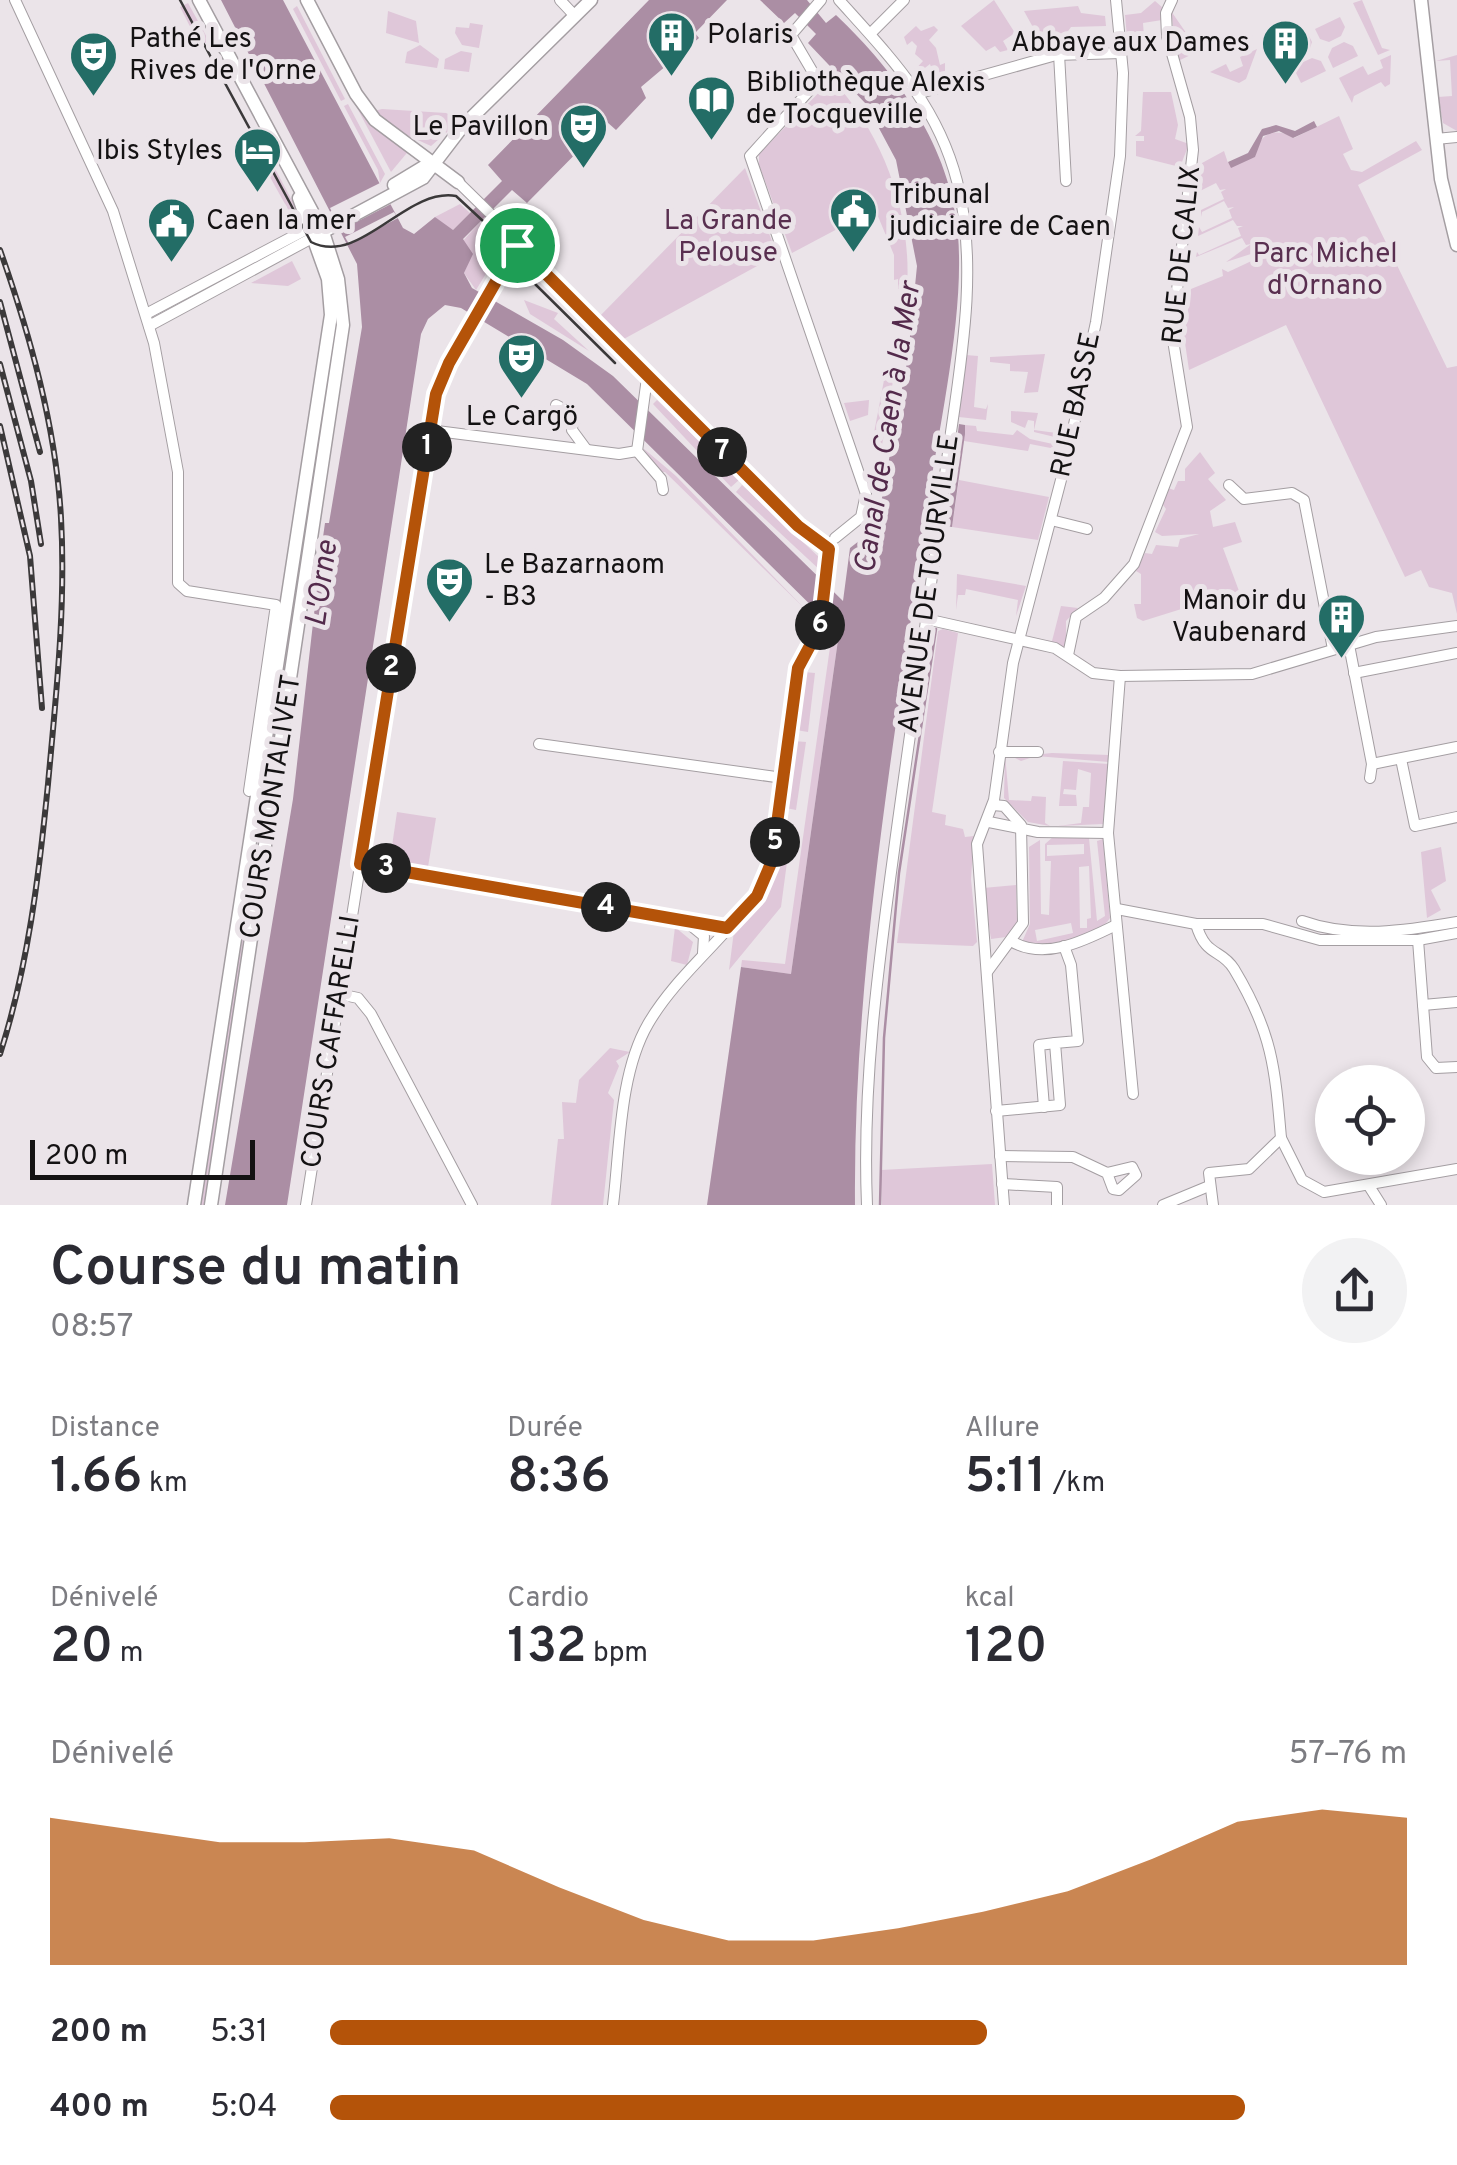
<!DOCTYPE html>
<html lang="fr">
<meta charset="utf-8">
<style>
:root{--surface:#fff;--page:#f2f2f3;--text:#2b2b33;--muted:#7c7c81;--accent:#b45309}
body{margin:0;font-family:Overpass,sans-serif;background:var(--page);color:var(--text);height:100vh;display:flex;flex-direction:column;font-size:38px;white-space:nowrap}
*{box-sizing:border-box;margin:0}
p{font-size:32px;color:var(--muted)}
.icon{flex:none;width:55px;height:55px;fill:none;stroke:currentColor;stroke-width:2;stroke-linecap:round;stroke-linejoin:round}
.map{position:relative;height:1205px;overflow:hidden}
.side{display:flex;flex-direction:column;background:var(--surface);flex:1}
.side>*{flex:none}
.buttons{position:absolute;left:1315px;top:1065px;display:grid;gap:20px}
.buttons a{display:grid;place-items:center;width:110px;height:110px;border-radius:50%;background:var(--surface);box-shadow:0 5px 15px #0003;font-size:50px}
.scale{position:absolute;left:30px;bottom:25px;width:225px;box-sizing:border-box;padding-left:10px;border:5px solid #141213;border-top:0;font-size:28px;line-height:35px;white-space:nowrap;color:#141213;-webkit-text-stroke:8px #ebe4e9;paint-order:stroke}
.pin{position:absolute;display:grid;place-items:center;width:85px;height:85px;color:#fff;margin:-42px;border:5px solid #fff;border-radius:50%;box-shadow:0 2px 10px #0007}
.km{position:absolute;width:50px;height:50px;margin:-25px;border-radius:50%;background:#222;color:#fff;font-size:28px;line-height:50px;text-align:center}
.round{display:grid;place-items:center;flex:none;width:105px;height:105px;border-radius:52px;background:var(--page)}
.overview{display:flex;align-items:center;justify-content:space-between;height:170px;padding:0 50px}
h1{font-size:55px;font-weight:600;line-height:75px}
.figures{display:grid;grid-template-columns:repeat(3,1fr);gap:15px;height:170px;padding:10px 50px}
.figures div{display:grid;align-content:center}
.figures b{font-size:50px;font-weight:600}
.figures small{font-size:28px;font-weight:400}
.figures p{font-size:28px}
.chart{height:280px;padding:20px 50px}
.chart p{display:flex;justify-content:space-between}
.chart svg{width:100%;height:180px;margin-top:10px;fill:var(--accent);opacity:.7}
ul{padding:0 50px;list-style:none;font-size:32px}
li{display:grid;grid-template-columns:160px 120px 1fr;align-items:center;height:75px}
li i{height:25px;border-radius:12px;background:var(--accent)}
.map>svg:first-child{display:block}
.green{fill:#dfc7d9;fill-rule:evenodd}
.water{fill:#ab8ea4}
.pier{fill:#ebe4e9}
.lines{fill:none;stroke-linecap:round;stroke-linejoin:round}
.stream{stroke:#ab8ea4;stroke-width:2.5}
.minor-casing{stroke:#a49ea2;stroke-width:12}
.major-casing{stroke:#a49ea2;stroke-width:15}
.minor{stroke:#fff;stroke-width:10}
.major{stroke:#fff;stroke-width:12}
.tram{stroke:#3b393a;stroke-width:2.5}
.rail-casing{stroke:#3b393a;stroke-width:6}
.rail{stroke:#ebe4e9;stroke-width:2.5;stroke-dasharray:8;stroke-linecap:butt}
.route-casing{stroke:#fff;stroke-width:20}
.route{stroke:#b45309;stroke-width:12}
.labels{text-anchor:middle;dominant-baseline:central;stroke-width:10;stroke-linejoin:round;paint-order:stroke}
.poi-label{font-size:28px;fill:#141213;stroke:#ebe4e9;text-anchor:start}
.park-label{font-size:28px;fill:#592f50;stroke:#ebe4e9}
.street-label{font-size:28px;fill:#141213;stroke:#ebe4e9}
.water-label{font-size:30px;font-style:italic;fill:#532a4b;stroke:#ebe4e9}
</style>
<div class="map">
<svg width="1457" height="1205" viewBox="0 0 1457 1205">
<rect width="100%" height="100%" fill="#ebe4e9"/>
<g class="green">
<path d="M994,0L1015,33L1003,41L1008,50L1000,52L995,46L986,51L961,26Z"/>
<path d="M1362,0L1382,48L1390,50L1378,55L1353,3Z"/>
<path d="M1155,1L1163,8L1162,20L1143,23L1145,50L1128,51L1127,43L1142,46L1141,32L1127,37L1125,15L1141,13Z"/>
<path d="M188,3L209,41L200,46L180,7Z"/>
<path d="M297,6L345,99L341,101L293,9Z"/>
<path d="M1078,6L1081,13L1105,16L1106,26L1071,27L1066,34L1035,31L1024,11Z"/>
<path d="M388,11L416,21L419,43L386,33Z"/>
<path d="M1171,11L1191,40L1189,49L1197,52L1178,61Z"/>
<path d="M1340,17L1345,27L1341,36L1329,42L1320,39L1315,29Z"/>
<path d="M470,23L483,25L479,48L462,45L455,33L456,27L469,28Z"/>
<path d="M916,26L921,31L934,26L938,30L929,40L936,48L940,65L945,63V80L929,84L935,79L930,64L917,74L914,71L923,61L915,54L917,46L912,41L907,45L904,37Z"/>
<path d="M1307,32L1312,42L1309,51L1296,58L1287,55L1282,44Z"/>
<path d="M1344,42L1353,46L1358,56L1333,68L1328,57L1332,48Z"/>
<path d="M420,45L439,59L437,68L405,63L407,52Z"/>
<path d="M1257,49L1246,79L1239,83L1210,72L1226,64L1230,72L1243,66L1240,57Z"/>
<path d="M461,51L472,53L469,72L444,69L445,59Z"/>
<path d="M1391,55L1390,84L1385,87L1381,82L1354,96L1352,103L1339,78L1363,66L1368,75L1383,68L1380,60Z"/>
<path d="M1457,55V131L1443,123L1438,97L1452,96L1450,60L1436,61Z"/>
<path d="M1312,58L1321,61L1326,71L1301,83L1296,73L1299,64Z"/>
<path d="M832,79C884,136 912,212 907,290L898,289V279L894,280V255L875,209L792,253L759,165V154Z"/>
<path d="M346,87L411,148L391,172Z"/>
<path d="M1143,92H1171L1178,125L1175,139L1189,144L1180,167L1136,156V141H1144V136H1135L1141,131Z"/>
<path d="M348,104L385,174L380,183L378,170L344,106Z"/>
<path d="M382,109L446,113L461,120L431,146L391,128L374,111Z"/>
<path d="M1339,116L1353,149L1343,154L1351,170L1362,172L1416,141L1422,150L1358,185L1447,368L1457,366V614L1452,593L1429,587L1421,570L1405,577L1286,325L1189,370L1184,336L1191,289L1223,276L1222,269L1228,272L1260,257L1257,252L1226,262L1251,244L1246,245L1242,238L1196,257L1197,252L1199,255L1241,236L1238,228L1243,226H1237L1233,220L1198,236L1199,227L1202,232L1232,218L1229,210L1234,207L1228,208L1224,201L1202,212L1201,217V210L1224,199L1221,192L1226,189L1220,190L1216,183L1200,191L1197,199L1202,163L1224,151L1228,163L1255,157C1257,134 1275,126 1294,138Z"/>
<path d="M265,150L296,208L289,211L257,154Z"/>
<path d="M745,168L777,255L622,340L598,318Z"/>
<path d="M460,204L470,213L452,231L435,217Z"/>
<path d="M480,222L487,272L476,290L464,273L472,254L462,242Z"/>
<path d="M292,261L301,279L288,286L251,283Z"/>
<path d="M524,300L558,313L554,319L589,351L530,314Z"/>
<path d="M1045,354L1038,392L1024,393L1028,372L1010,371V364L990,362V357Z"/>
<path d="M966,355L978,356L974,407L986,409L988,404L986,420L959,417Z"/>
<path d="M884,380L893,381L881,451L871,449Z"/>
<path d="M325,399L267,788L264,791L322,400Z"/>
<path d="M657,400L739,480L731,487L653,404Z"/>
<path d="M869,400L868,415L850,421L844,403Z"/>
<path d="M1011,411L1038,413L1034,430L1064,434L1063,439L1034,432V421L1028,420L1025,428L1011,422Z"/>
<path d="M965,425L976,426L977,431L1013,435L1017,430L1030,439L1062,446L1061,450L1030,444L1028,451L964,441Z"/>
<path d="M643,448L676,476L805,609L665,472H660Z"/>
<path d="M1200,452L1215,473L1208,479L1226,500L1210,511L1213,527L1235,522L1242,542L1223,548L1239,591L1143,621L1137,618L1134,604H1141V574L1136,571L1145,553L1152,554L1156,545L1178,547L1180,539L1199,534L1162,536L1155,532L1166,509L1161,502L1168,488L1174,490L1178,481H1185V469Z"/>
<path d="M959,480L1049,497L1038,540L952,527Z"/>
<path d="M742,485L821,559V571L736,492Z"/>
<path d="M957,574L1026,586L1016,616L1018,600L966,589L965,595H958L956,610Z"/>
<path d="M1061,606L1078,608L1066,621V648L1026,638L1052,641Z"/>
<path d="M833,626L839,633L791,974L741,967L742,960L785,964Z"/>
<path d="M943,629L958,633L932,812L946,815L945,825L963,829L965,837L974,836L971,879L977,942L973,946L897,943L938,631Z"/>
<path d="M804,672L815,673L808,732L796,730Z"/>
<path d="M794,741L806,742L796,810L786,808Z"/>
<path d="M1052,753L1109,755V762L1036,756L1021,761L1013,757Z"/>
<path d="M1005,754L1009,800L1031,801L1032,796L1046,797L1045,823L1050,826L1028,822L1004,798Z"/>
<path d="M1063,761L1109,764L1103,824L1058,826L1081,823L1083,807H1089L1091,773L1078,769L1076,790L1064,789L1063,794L1076,795L1077,806H1059Z"/>
<path d="M261,811L207,1205H199Z"/>
<path d="M397,812L436,818L428,867L397,862L391,853Z"/>
<path d="M783,823L792,825L781,907L729,970L734,931L757,904L778,865Z"/>
<path d="M1053,837L1089,838L1097,921L1105,916L1097,841L1103,839L1110,918C1095,942 1048,947 1022,942L1030,924L1029,847L1040,840L1041,914L1049,915L1051,861H1045V844ZM1084,844V854L1047,856V845ZM1089,866L1091,918L1087,919V928H1080L1079,867ZM1071,923L1073,933L1037,941L1035,930Z"/>
<path d="M1441,847L1446,881L1431,890L1441,910L1427,918L1421,852Z"/>
<path d="M1016,885L1017,925L1006,937L991,939L983,888Z"/>
<path d="M675,927L693,942L687,965L671,961Z"/>
<path d="M610,1048L630,1052L616,1061L619,1066L608,1093L614,1100L603,1205H551L558,1139H564L562,1102L576,1103L579,1080Z"/>
<path d="M992,1164L995,1205H882L881,1170Z"/>
</g>
<g class="water">
<path d="M221,0H283L403,228L414,234L435,217L453,230L502,181L488,165L649,0H727L695,33L699,38L641,87L646,98L616,130L607,122L527,203L512,190L463,239L473,254L464,273L472,288L563,340L613,376L843,601L850,548L873,530L879,514L908,356L917,266L896,160L866,104L808,43L816,34L795,13L784,23L760,0H807L826,23L836,15C897,73 951,147 958,235C965,321 936,438 924,527C893,752 853,977 855,1205H707L741,967L791,974L839,633L587,384L461,308L445,305L428,319L421,334L287,1205H225L293,799L322,544L325,523H329L362,327L357,264Z"/>
<path d="M1314,121L1317,127L1293,138L1279,131L1263,136L1255,157L1231,168L1228,162L1248,153L1262,129L1276,125L1295,131Z"/>
<path d="M959,424L965,425V434L952,527L946,526Z"/>
</g>
<g class="pier">
<path d="M380,183L391,204L341,230L330,208Z"/>
<path d="M394,212L398,218L349,244L345,237Z"/>
</g>
<g class="lines">
<path class="stream" d="M880,1205L884,1038L899,873L936,629"/>
<defs>
<g id="minor">
<path d="M15,0L113,211L154,343L178,472V583L187,591L276,605L249,791"/>
<path d="M560,0L575,16"/>
<path d="M821,0L791,35L818,81L750,156L866,494L861,517L835,538"/>
<path d="M839,0C891,58 937,104 957,181C981,275 957,381 945,475C930,600 911,725 894,850C878,967 862,1087 867,1205"/>
<path d="M871,33L904,0"/>
<path d="M1059,54L1066,181"/>
<path d="M920,93L1056,55L1121,53"/>
<path d="M1436,139L1457,137"/>
<path d="M458,182L504,227L541,274L798,526L829,549"/>
<path d="M146,314L309,228"/>
<path d="M149,326L312,238"/>
<path d="M647,378L637,451L661,479L663,490"/>
<path d="M556,405L573,414L572,430L586,449"/>
<path d="M429,430L619,454L637,451"/>
<path d="M1229,485L1244,499L1292,493L1304,500L1333,649"/>
<path d="M1051,520L1087,529"/>
<path d="M926,619L1055,648L1093,673L1120,676L1252,674L1376,637L1457,626"/>
<path d="M1349,645L1372,764L1370,778"/>
<path d="M1068,655L1076,617L1104,598L1134,564L1187,427L1172,334L1193,150L1190,117L1167,36L1166,13L1172,0"/>
<path d="M1354,673L1457,653"/>
<path d="M1120,676L1108,833L1133,1094"/>
<path d="M539,744L783,778"/>
<path d="M999,752H1038"/>
<path d="M1401,759L1415,826L1457,817"/>
<path d="M1372,764L1457,747"/>
<path d="M993,805L1004,806L1021,825"/>
<path d="M989,822L1038,832L1108,833"/>
<path d="M360,864L727,928"/>
<path d="M1117,909L1196,924H1263L1320,940H1418L1457,933"/>
<path d="M1302,921C1352,939 1406,931 1457,922"/>
<path d="M688,923L704,936L703,953"/>
<path d="M1196,924C1206,958 1221,948 1234,969C1272,1032 1275,1067 1281,1138L1249,1169L1209,1173L1213,1205"/>
<path d="M1418,940L1427,1057L1436,1068L1457,1067"/>
<path d="M1011,941C1044,961 1084,941 1116,925"/>
<path d="M987,972L1023,923L1021,826"/>
<path d="M339,994L358,998L371,1014L472,1205"/>
<path d="M1423,1005L1457,1002"/>
<path d="M1044,1107L1039,1045L1055,1043"/>
<path d="M996,1111L1060,1105L1055,1043L1078,1041L1071,965L1064,946"/>
<path d="M1281,1138L1302,1180L1324,1192L1457,1169"/>
<path d="M1000,1156L1073,1157L1107,1173L1113,1189L1119,1190L1136,1175L1132,1167L1107,1173"/>
<path d="M1002,1184L1057,1187V1204"/>
<path d="M1369,1186L1381,1205"/>
<path d="M306,1205L432,414L449,363L517,245"/>
<path d="M613,1205C620,1149 619,1074 648,1024C680,969 737,931 768,875L798,668L820,627L829,549"/>
<path d="M1004,1205L977,844L994,800L1013,663L1067,457L1096,322L1120,156L1123,73L1116,0"/>
<path d="M1163,1205L1209,1186"/>
</g>
<g id="major">
<path d="M199,0L323,232L338,279L343,325L211,1205"/>
<path d="M307,0L356,94L375,120L458,182"/>
<path d="M1421,0L1441,179L1457,245"/>
<path d="M394,185L432,162"/>
<path d="M317,235L423,178L462,127L591,0"/>
<path d="M194,1205L331,315L328,279L299,198"/>
</g>
</defs>
<use href="#minor" class="minor-casing"/>
<use href="#major" class="major-casing"/>
<use href="#minor" class="minor"/>
<use href="#major" class="major"/>
<path class="tram" d="M180,0L311,242C360,267 406,187 456,196L497,234L531,280L615,363"/>
<defs>
<g id="rail">
<path d="M0,250C30,335 56,427 61,518C66,606 56,696 48,784C39,875 28,967 0,1054"/>
<path d="M0,302L40,452"/>
<path d="M0,364L31,481L41,544"/>
<path d="M0,426L30,556L42,708"/>
</g>
</defs>
<use href="#rail" class="rail-casing"/>
<use href="#rail" class="rail"/>
</g>
<g class="lines">
<defs>
<path id="route" d="M517,245L798,526L829,549L820,627L798,668L772,861L757,896L727,928L360,864L436,394L449,363Z"/>
</defs>
<use href="#route" class="route-casing"/>
<use href="#route" class="route"/>
</g>
<defs>
<symbol id="building-pin" viewBox="-11 -11 22 30"><path d="M0 17L-7.5 6A9.5 9.5 0 1 1 7.5 6Z" fill="#236d66" stroke="#ebe4e9"/><path d="M-4-6H4V6H1V3H-1V6H-4ZM-2.5-4.3h1.7v1.8h-1.7ZM.8-4.3h1.7v1.8H.8ZM-2.5-1h1.7V.8h-1.7ZM.8-1h1.7V.8H.8Z" fill="#fff"/></symbol>
<symbol id="theatre-pin" viewBox="-11 -11 22 30"><path d="M0 17L-7.5 6A9.5 9.5 0 1 1 7.5 6Z" fill="#236d66" stroke="#ebe4e9"/><path d="M-5-5.5Q0-4 5-5.5V0Q5 5 0 6Q-5 5-5 0ZM-3.3-2.5H-1v1.5H-3.3ZM1-2.5H3.3v1.5H1ZM-2.8 1Q0 5.5 2.8 1Z" fill="#fff"/></symbol>
<symbol id="library-pin" viewBox="-11 -11 22 30"><path d="M0 17L-7.5 6A9.5 9.5 0 1 1 7.5 6Z" fill="#236d66" stroke="#ebe4e9"/><path d="M-6-4Q-3-5.5-.7-3.5V5Q-3 3-6 4ZM6-4Q3-5.5 .7-3.5V5Q3 3 6 4Z" fill="#fff"/></symbol>
<symbol id="hotel-pin" viewBox="-11 -11 22 30"><path d="M0 17L-7.5 6A9.5 9.5 0 1 1 7.5 6Z" fill="#236d66" stroke="#ebe4e9"/><path d="M-6-4.5h1.5V1H6V5H4.5V3h-9V5H-6ZM-4 0a1.8 1.8 0 1 1 3.6 0ZM.5 0V-2.5h3Q6-2.5 6 0Z" fill="#fff"/></symbol>
<symbol id="civic-pin" viewBox="-11 -11 22 30"><path d="M0 17L-7.5 6A9.5 9.5 0 1 1 7.5 6Z" fill="#236d66" stroke="#ebe4e9"/><path d="M-.6-6.5H3V-4.5H.6V-3L4-1V1h2V6H-6V1h2V-1L-.6-3ZM-1.2 2.5V6h2.4V2.5Z" fill="#fff"/></symbol>
</defs>
<g fill-rule="evenodd">
<use href="#building-pin" x="644" y="8" width="55" height="75"/>
<use href="#building-pin" x="1258" y="16" width="55" height="75"/>
<use href="#theatre-pin" x="66" y="28" width="55" height="75"/>
<use href="#library-pin" x="684" y="72" width="55" height="75"/>
<use href="#theatre-pin" x="556" y="100" width="55" height="75"/>
<use href="#hotel-pin" x="230" y="124" width="55" height="75"/>
<use href="#civic-pin" x="826" y="184" width="55" height="75"/>
<use href="#civic-pin" x="144" y="194" width="55" height="75"/>
<use href="#theatre-pin" x="494" y="330" width="55" height="75"/>
<use href="#theatre-pin" x="422" y="554" width="55" height="75"/>
<use href="#building-pin" x="1314" y="590" width="55" height="75"/>
</g>
<g class="labels">
<g class="poi-label">
<text x="707" y="36">Polaris</text>
<text x="129" y="40">Pathé Les<tspan x="129" dy="32">Rives de l'Orne</tspan></text>
<text x="1250" y="44" text-anchor="end">Abbaye aux Dames</text>
<text x="746" y="84">Bibliothèque Alexis<tspan x="746" dy="32">de Tocqueville</tspan></text>
<text x="549" y="128" text-anchor="end">Le Pavillon</text>
<text x="223" y="152" text-anchor="end">Ibis Styles</text>
<text x="889" y="196">Tribunal<tspan x="889" dy="32">judiciaire de Caen</tspan></text>
<text x="206" y="222">Caen la mer</text>
<text x="522" y="418" text-anchor="middle">Le Cargö</text>
<text x="484" y="566">Le Bazarnaom<tspan x="484" dy="32">- B3</tspan></text>
<text x="1307" y="602" text-anchor="end">Manoir du<tspan x="1307" dy="32">Vaubenard</tspan></text>
</g>
<g class="park-label">
<text x="728" y="222">La Grande<tspan x="728" dy="32">Pelouse</tspan></text>
<text x="1325" y="255">Parc Michel<tspan x="1325" dy="32">d'Ornano</tspan></text>
</g>
<g class="street-label">
<text transform="translate(1183 255) rotate(-84)">RUE DE CALIX</text>
<text transform="translate(1077 405) rotate(-78)">RUE BASSE</text>
<text transform="translate(930 584) rotate(-82)">AVENUE DE TOURVILLE</text>
<text transform="translate(272 807) rotate(-81)">COURS MONTALIVET</text>
<text transform="translate(332 1042) rotate(-81)">COURS CAFFARELLI</text>
</g>
<g class="water-label">
<text transform="translate(889 428) rotate(-81)">Canal de Caen à la Mer</text>
<text transform="translate(323 584) rotate(-82)">L'Orne</text>
</g>
</g>
</svg>
<div class="buttons">
<a><svg class="icon" aria-label="locate" viewBox="0 0 24 24"><circle cx="12" cy="12" r="6"/><path d="M12 2v4M12 18v4M2 12h4M18 12h4"/></svg></a>
</div>
<div class="scale">200 m</div>
<div class="pin" style="left:517px;top:245px;background:#1e9e55"><svg class="icon" aria-label="arrive" viewBox="0 0 24 24"><path d="M6 21V4h12l-3 4 3 4H6"/></svg></div>
<b class="km" style="left:427px;top:447px">1</b>
<b class="km" style="left:391px;top:668px">2</b>
<b class="km" style="left:386px;top:868px">3</b>
<b class="km" style="left:606px;top:907px">4</b>
<b class="km" style="left:775px;top:842px">5</b>
<b class="km" style="left:820px;top:625px">6</b>
<b class="km" style="left:722px;top:452px">7</b>
</div>
<section class="side">
<div class="overview"><div><h1>Course du matin</h1><p>08:57</p></div><a class="round"><svg class="icon" aria-label="share" viewBox="0 0 24 24"><path d="M12 15V3M7 8l5-5 5 5M5 13v7h14v-7"/></svg></a></div>
<div class="figures">
<div><p>Distance</p><b>1.66<small> km</small></b></div>
<div><p>Durée</p><b>8:36</b></div>
<div><p>Allure</p><b>5:11<small> /km</small></b></div>
</div>
<div class="figures">
<div><p>Dénivelé</p><b>20<small> m</small></b></div>
<div><p>Cardio</p><b>132<small> bpm</small></b></div>
<div><p>kcal</p><b>120</b></div>
</div>
<div class="chart"><p><span>Dénivelé</span>57–76 m</p>
<svg viewBox="0 0 160 44" preserveAspectRatio="none"><path d="M0 44V8L10 11L20 14L30 14L40 13L50 16L60 25L70 33L80 38L90 38L100 35L110 31L120 26L130 18L140 9L150 6L160 8V44z"/></svg>
</div>
<ul>
<li><b>200 m</b>5:31<i style="width:61%"></i></li>
<li><b>400 m</b>5:04<i style="width:85%"></i></li>
</ul>
</section>
